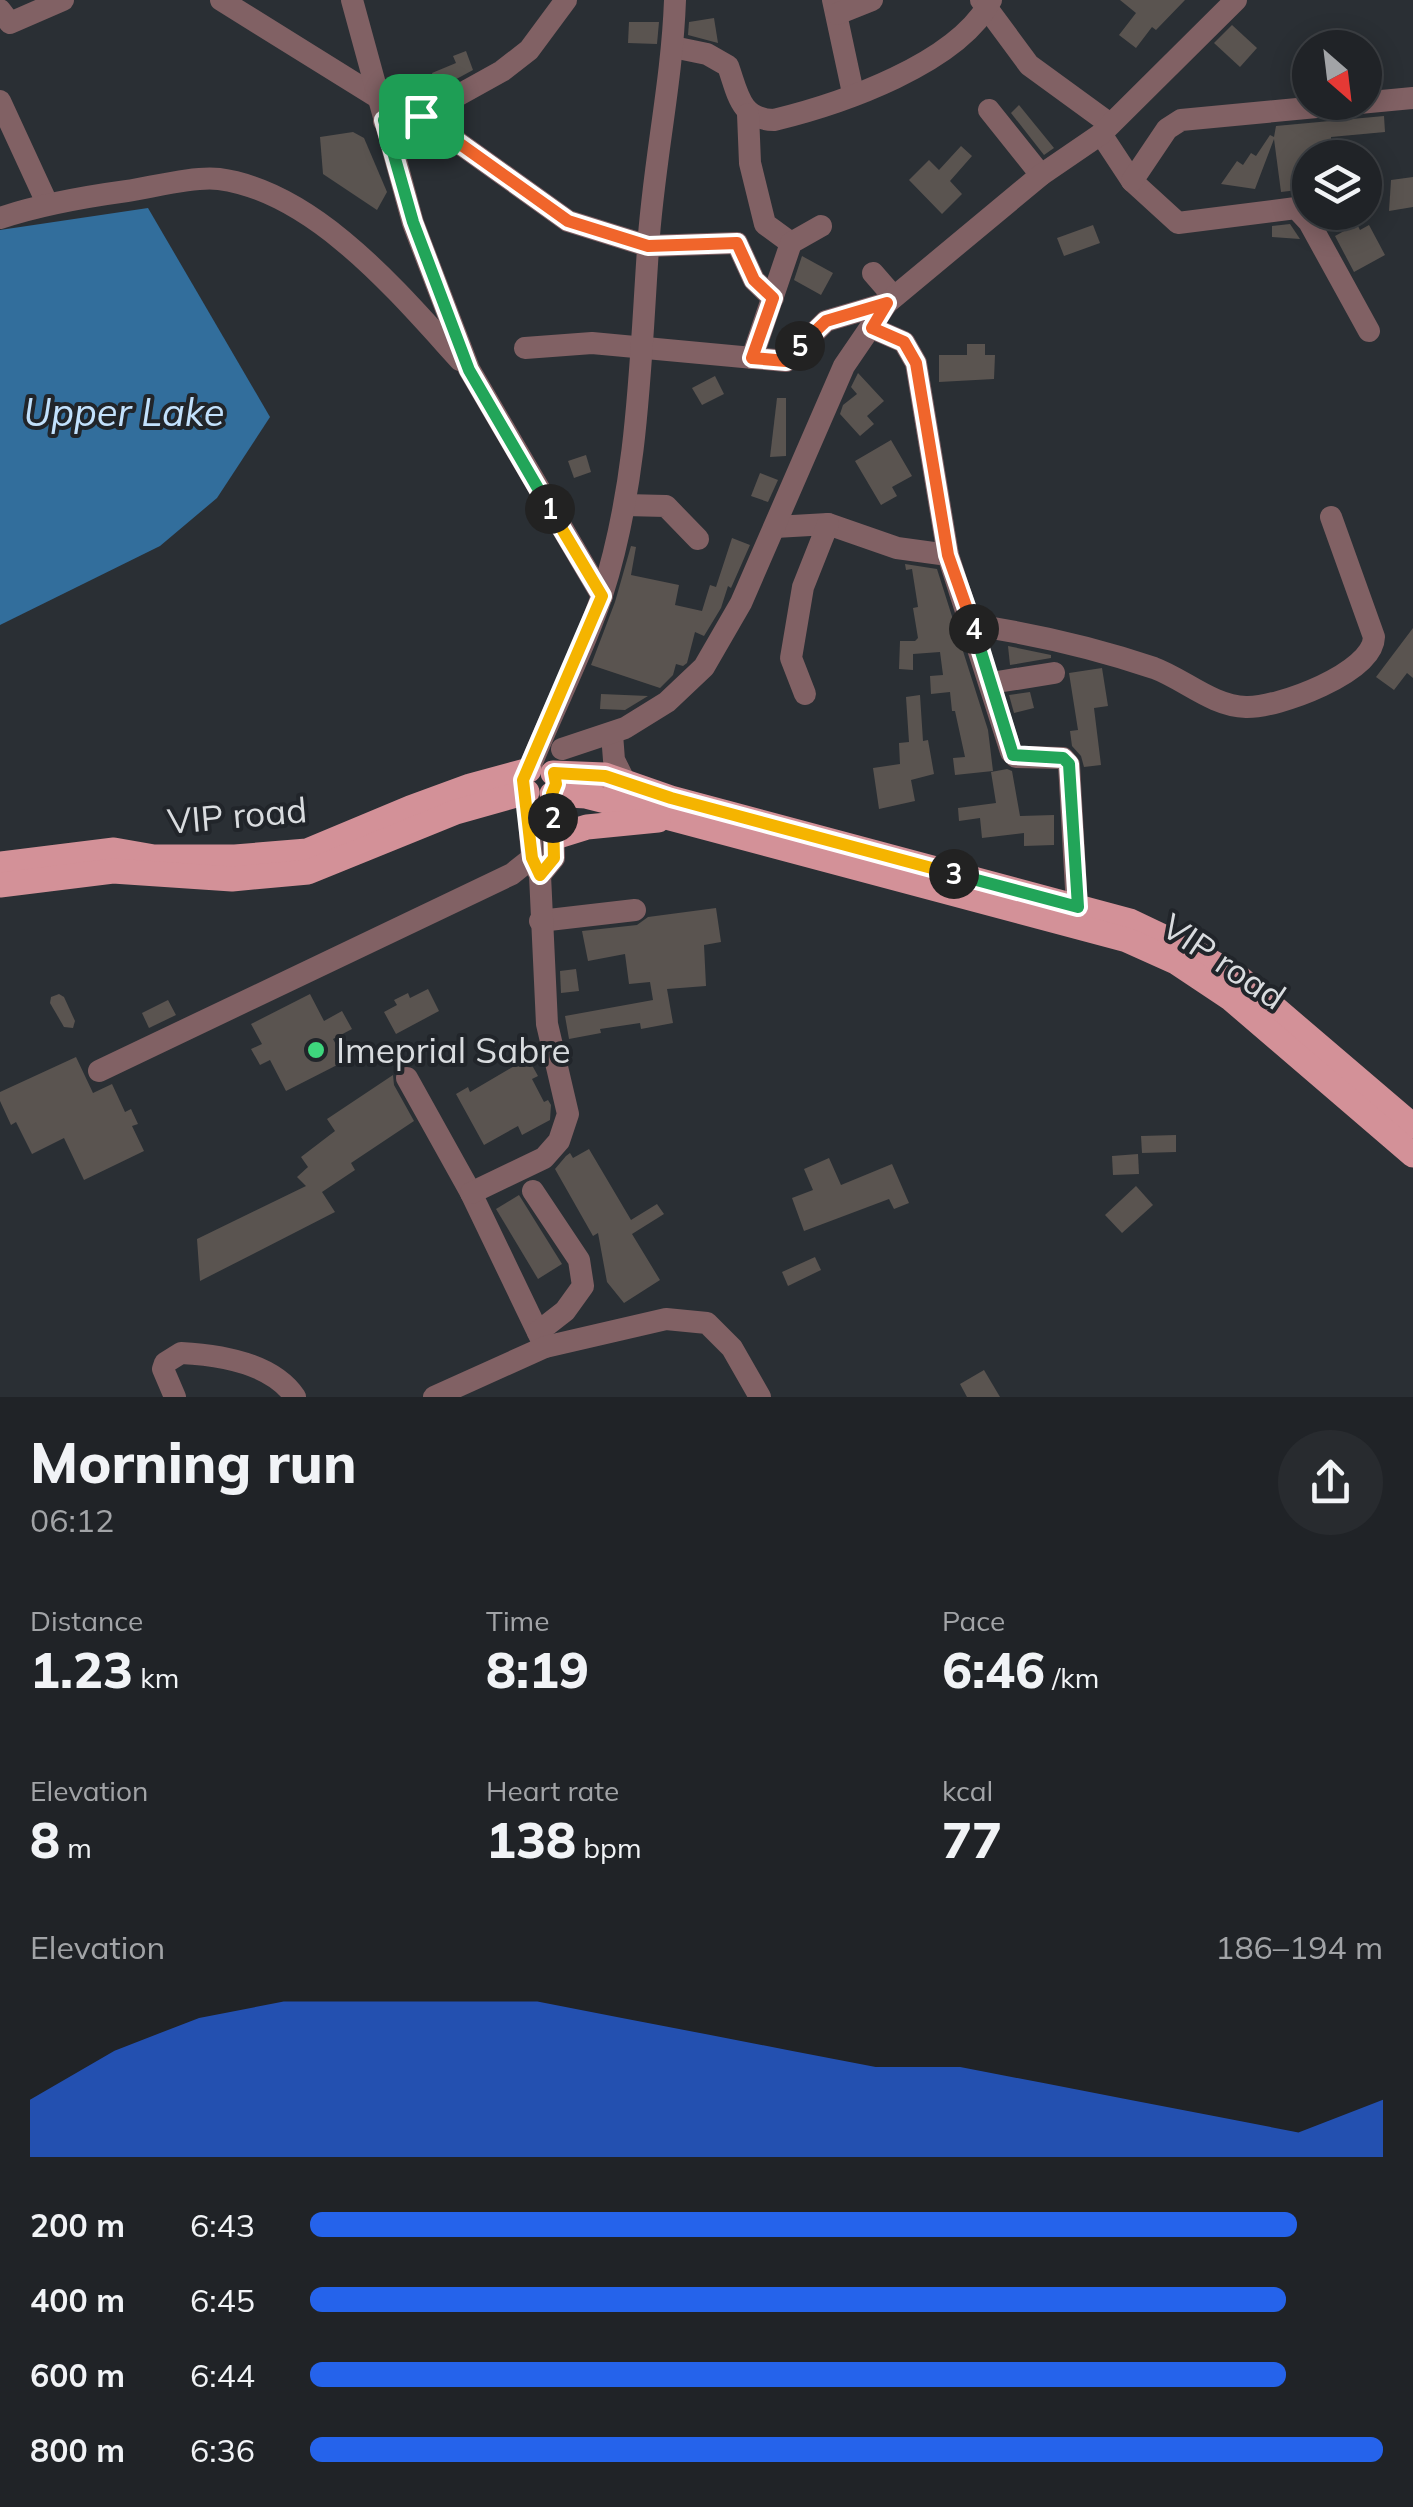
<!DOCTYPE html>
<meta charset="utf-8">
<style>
:root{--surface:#202327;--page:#282b2f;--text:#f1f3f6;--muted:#a2a4a7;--line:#3d4044;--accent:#2563eb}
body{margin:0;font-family:Mulish,sans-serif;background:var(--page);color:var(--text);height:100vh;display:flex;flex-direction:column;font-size:38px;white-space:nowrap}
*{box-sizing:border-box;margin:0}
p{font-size:32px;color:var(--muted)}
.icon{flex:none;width:55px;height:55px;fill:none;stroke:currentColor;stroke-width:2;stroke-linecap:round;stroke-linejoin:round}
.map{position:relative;height:1397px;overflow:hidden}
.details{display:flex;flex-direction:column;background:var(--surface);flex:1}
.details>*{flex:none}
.needle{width:65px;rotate:152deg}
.fabs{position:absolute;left:1292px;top:30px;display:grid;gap:20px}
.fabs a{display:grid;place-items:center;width:90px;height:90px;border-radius:50%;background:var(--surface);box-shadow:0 5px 25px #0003,0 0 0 2px var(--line);font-size:50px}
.pin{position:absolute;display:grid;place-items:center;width:85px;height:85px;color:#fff;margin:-42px;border-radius:20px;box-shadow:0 5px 15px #0006}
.km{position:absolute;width:50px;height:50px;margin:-25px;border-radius:50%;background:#222;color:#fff;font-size:28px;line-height:50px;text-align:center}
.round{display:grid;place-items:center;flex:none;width:105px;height:105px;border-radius:52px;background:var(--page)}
.headline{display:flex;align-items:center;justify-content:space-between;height:170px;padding:0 30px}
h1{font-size:55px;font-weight:800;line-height:75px}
.metrics{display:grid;grid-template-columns:repeat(3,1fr);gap:15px;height:170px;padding:10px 30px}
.metrics div{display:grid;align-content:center}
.metrics b{font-size:50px;font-weight:800}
.metrics small{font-size:28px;font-weight:400}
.metrics p{font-size:28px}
.chart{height:280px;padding:20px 30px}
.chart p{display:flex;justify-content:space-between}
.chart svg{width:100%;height:180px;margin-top:10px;fill:var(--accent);opacity:.7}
ul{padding:0 30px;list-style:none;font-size:32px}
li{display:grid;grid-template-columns:160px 120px 1fr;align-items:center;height:75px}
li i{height:25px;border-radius:12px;background:var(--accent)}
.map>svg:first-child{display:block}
.water{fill:#326e9c}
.building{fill:#5a5450}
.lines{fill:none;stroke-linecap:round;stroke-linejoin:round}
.minor{stroke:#816164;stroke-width:22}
.major{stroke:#d39198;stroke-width:25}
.split-1-casing{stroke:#fff;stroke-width:20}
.split-2-casing{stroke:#fff;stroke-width:20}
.split-3-casing{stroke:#fff;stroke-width:20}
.split-4-casing{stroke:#fff;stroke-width:20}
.split-5-casing{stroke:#fff;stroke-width:20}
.split-6-casing{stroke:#fff;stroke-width:20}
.split-1{stroke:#22a559;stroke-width:12}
.split-2{stroke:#f5b400;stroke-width:12}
.split-3{stroke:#f5b400;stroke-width:12}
.split-4{stroke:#22a559;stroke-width:12}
.split-5{stroke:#f0652b;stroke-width:12}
.split-6{stroke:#f0652b;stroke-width:12}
.poi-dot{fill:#3ed77d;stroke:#21252a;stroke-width:4}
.labels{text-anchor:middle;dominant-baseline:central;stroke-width:8;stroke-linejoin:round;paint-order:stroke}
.street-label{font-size:35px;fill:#d9dcdf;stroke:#21252a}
.poi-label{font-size:35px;fill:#d9dcdf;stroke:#21252a;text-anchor:start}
.water-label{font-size:38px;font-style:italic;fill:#c2e1fc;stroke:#21252a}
</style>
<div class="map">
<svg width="1413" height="1397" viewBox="0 0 1413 1397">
<rect width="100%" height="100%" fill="#2a2f34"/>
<path class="water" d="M148,208L270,417L217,498L160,546L0,625V230Z"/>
<g class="building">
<path d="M1120,0H1185L1156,30L1152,27L1136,48L1119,35L1136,13Z"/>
<path d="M714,18L718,43L688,35L689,22Z"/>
<path d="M629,22H659L657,44L628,43Z"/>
<path d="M1232,25L1257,48L1240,67L1214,43Z"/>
<path d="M466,51L473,70L438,89L432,73L456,63L453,56Z"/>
<path d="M1019,105L1054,148L1044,155L1011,113Z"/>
<path d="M1384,116L1385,132L1331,137V158H1310V184L1297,185L1298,190L1281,192L1274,139L1255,189L1221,184L1237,161L1243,165L1251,153L1256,156L1270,135L1274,137L1276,126Z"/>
<path d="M353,132L364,138L387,192L377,210L323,174L320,137Z"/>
<path d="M961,146L972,156L950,181L962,194L942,214L909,180L929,160L939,170Z"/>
<path d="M1413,177V207L1389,211L1391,180Z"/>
<path d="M1290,224L1300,239L1272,237V226Z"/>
<path d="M1357,224L1360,230L1369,225L1385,255L1354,272L1335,236Z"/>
<path d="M1093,225L1100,243L1064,256L1057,238Z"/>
<path d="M802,256L833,273L821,295L794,280Z"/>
<path d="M967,344H985V355H995L994,379L939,382V355H967Z"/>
<path d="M858,373L884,401L867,416L874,424L860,436L840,414L843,405L857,394L851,387Z"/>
<path d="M715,376L724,394L702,405L692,388Z"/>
<path d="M777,398H786V456L770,457Z"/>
<path d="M891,440L912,476L892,487L897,496L881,505L855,461Z"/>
<path d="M586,455L591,472L574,478L568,461Z"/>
<path d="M760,473L778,480L768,502L751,496Z"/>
<path d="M732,538L750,545L731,588L728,586L721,608L704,636L695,632L687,663L683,666L676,664L673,675L660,688L591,665L615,602L631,546L636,547L631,575L679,585L675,605L702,611L710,585L716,587Z"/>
<path d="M905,564L937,569L988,730L993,771L955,775L953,758L965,757L955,711H952L950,692L931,694L930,676L943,675L940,652L913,654V670L899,669L900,641H915L918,638L913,608L918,607L912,569L906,570Z"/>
<path d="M1413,628V678L1407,673L1394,690L1376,677Z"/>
<path d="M1008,646L1051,655V658L1010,665Z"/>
<path d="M1102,668L1108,706L1094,708L1101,765L1084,767L1081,756L1072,746L1070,731L1078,730L1069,673Z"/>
<path d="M1030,692L1034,708L1014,713L1009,695Z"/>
<path d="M601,694L648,696L625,710L600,709Z"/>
<path d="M920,695L923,741L928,740L934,774L911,780L915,801L879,809L873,768L900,764L899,743L909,742L906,697Z"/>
<path d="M1007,769L1012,771L1020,816L1054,815V845L1024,846V833L982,838L980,818L959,821L958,808L996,803L991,772Z"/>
<path d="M716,908L721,942L704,945L706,986L667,989L673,1023L641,1029L640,1023L600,1029L601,1033L569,1039L565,1016L653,1000L650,982L629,984L625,954L588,961L582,931L637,925L648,917Z"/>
<path d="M576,969L579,991L561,993L560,971Z"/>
<path d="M428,989L439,1011L396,1034L384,1012L397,1005L394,1000L408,993L410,998Z"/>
<path d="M59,994L64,997L75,1021L73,1028L64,1027L50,1003L51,997Z"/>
<path d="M310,994L324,1021L342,1011L352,1029L333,1039L345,1061L286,1091L270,1060L260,1065L251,1049L262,1044L251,1024Z"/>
<path d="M168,1000L176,1015L149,1028L142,1013Z"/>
<path d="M76,1057L93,1093L112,1084L125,1112L131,1109L138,1124L132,1126L144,1151L84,1180L64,1138L32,1154L16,1122L11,1125L0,1101V1092Z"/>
<path d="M528,1058L538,1076L532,1079L544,1102L548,1100L551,1105L550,1120L522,1135L518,1126L484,1145L456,1094L468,1087L470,1092Z"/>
<path d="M393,1075L394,1085L414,1121L351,1163L355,1170L322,1192L335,1212L200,1281L197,1239L306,1186L297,1177L308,1167L301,1157L335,1131L327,1119Z"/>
<path d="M1176,1135V1152L1142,1153L1141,1136Z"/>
<path d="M589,1149L631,1220L657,1204L664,1214L632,1234L660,1280L624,1303L607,1282L598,1233L593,1236L555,1169L566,1156L570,1153L573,1158Z"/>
<path d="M1138,1154L1139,1174L1113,1175L1112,1156Z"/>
<path d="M829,1158L841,1185L892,1164L909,1203L894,1209L889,1199L804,1231L792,1198L813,1190L804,1169Z"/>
<path d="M1136,1186L1153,1205L1122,1233L1105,1215Z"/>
<path d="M519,1195L562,1264L538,1279L496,1209Z"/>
<path d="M815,1257L821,1270L788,1286L782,1272Z"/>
<path d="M984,1370L1000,1397H967L960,1384Z"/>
</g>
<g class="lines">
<g class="minor">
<path d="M221,0L377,97"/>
<path d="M352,0L413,223L469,369L602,596"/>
<path d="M833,0L853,93"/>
<path d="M981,0L1029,65L1110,124"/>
<path d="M0,10L10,23L63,0"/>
<path d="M837,14L872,0"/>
<path d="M673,47L707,54L728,66C738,94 740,119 774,120C840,104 958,64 991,0"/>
<path d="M0,101L47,203"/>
<path d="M989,110L1041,175"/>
<path d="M748,114L750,163L765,224L791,243"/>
<path d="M421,116L502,71L529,50L566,0"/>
<path d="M384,121L421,116L568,221L648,246L737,243L754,280L773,298"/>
<path d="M1101,134L1132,181L1178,223L1296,208L1309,222L1369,331"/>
<path d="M1132,181L1167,129L1181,120L1413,98"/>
<path d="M0,218C42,204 83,197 127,191C153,187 194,176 219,179C315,192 398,292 460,360"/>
<path d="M873,273L893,296"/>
<path d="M872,328L904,342L916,363L948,555L1011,752L1016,757L1063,758L1069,765L1077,907"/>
<path d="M525,348L592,343L786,361L826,321L887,303"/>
<path d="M752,358L791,243L821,226"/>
<path d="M625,505L666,506L698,539"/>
<path d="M775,527L828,524L897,548L948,555"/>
<path d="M973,625C1034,634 1095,648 1154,668C1184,679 1212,706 1246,707C1278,708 1373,673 1374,637L1331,517"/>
<path d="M991,683L1054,673"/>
<path d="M805,694L791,658L803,587L828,524"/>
<path d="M612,734L614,760L625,782"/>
<path d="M562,749L625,728L667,702L704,667L741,603L844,366L887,303L1041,175L1101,134L1236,0"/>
<path d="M529,770C551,713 584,651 602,595C638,483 640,365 648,249C653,166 672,84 675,0"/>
<path d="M540,875L554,858L552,794"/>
<path d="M540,921L635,910"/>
<path d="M99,1071L512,874L532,858"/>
<path d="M407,1078L471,1193L545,1347"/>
<path d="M533,1191L579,1260L583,1286L565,1311L538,1332"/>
<path d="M471,1193L544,1158L559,1141L568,1114L547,1024L540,875L532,858L527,792"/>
<path d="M175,1397L163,1369L165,1363L181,1353C220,1355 272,1363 295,1397"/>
<path d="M434,1397L545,1347L666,1319L707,1323L732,1348L760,1397"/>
</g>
<g class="major">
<path d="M553,773L605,775L671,798L1130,921L1193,951L1241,979L1413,1126"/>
<path d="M552,794L586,796L614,803L1127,940L1176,962L1230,998L1413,1155"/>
<path d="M555,837L587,827L658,820"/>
<path d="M0,864L114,850L154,857H235L307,851L410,808L470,786L529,770"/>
<path d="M0,885L113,871L232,879L308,872L456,812L527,792"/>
</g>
</g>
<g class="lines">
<defs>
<path id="split-1" d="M421,116L384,120L413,222L469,370L550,509"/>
<path id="split-2" d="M550,509L602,596L523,780L532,858L540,875L554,858L553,818"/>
<path id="split-3" d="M553,818L552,794L556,784L554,773L605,776L671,798L954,874"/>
<path id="split-4" d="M954,874L1078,907L1069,764L1063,758L1013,755L974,629"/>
<path id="split-5" d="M800,346L826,321L887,303L872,328L904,342L916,363L948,555L974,629"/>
<path id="split-6" d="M421,116L568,221L648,246L737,243L754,280L773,298L752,358L786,361L800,346"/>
</defs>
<use href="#split-1" class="split-1-casing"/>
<use href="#split-2" class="split-2-casing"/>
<use href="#split-3" class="split-3-casing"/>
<use href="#split-4" class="split-4-casing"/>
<use href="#split-5" class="split-5-casing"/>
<use href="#split-6" class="split-6-casing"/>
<use href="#split-1" class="split-1"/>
<use href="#split-2" class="split-2"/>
<use href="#split-3" class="split-3"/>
<use href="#split-4" class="split-4"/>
<use href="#split-5" class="split-5"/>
<use href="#split-6" class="split-6"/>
</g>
<circle class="poi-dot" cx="316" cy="1050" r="10"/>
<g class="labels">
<g class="street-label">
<text transform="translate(237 815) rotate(-5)">VIP road</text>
<text transform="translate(1224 961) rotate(34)">VIP road</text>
</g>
<g class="poi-label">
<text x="336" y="1050">Imeprial Sabre</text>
</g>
<g class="water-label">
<text x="124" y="412">Upper Lake</text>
</g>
</g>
</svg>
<div class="fabs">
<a><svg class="needle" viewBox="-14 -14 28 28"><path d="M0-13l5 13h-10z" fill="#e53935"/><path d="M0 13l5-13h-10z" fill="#a2a4a7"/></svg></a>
<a><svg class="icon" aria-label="layers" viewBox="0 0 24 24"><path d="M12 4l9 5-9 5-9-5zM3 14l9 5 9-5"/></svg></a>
</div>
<div class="pin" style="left:421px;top:116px;background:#1e9e55"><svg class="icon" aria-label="arrive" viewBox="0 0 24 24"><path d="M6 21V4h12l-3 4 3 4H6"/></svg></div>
<b class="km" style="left:550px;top:509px">1</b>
<b class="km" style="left:553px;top:818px">2</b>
<b class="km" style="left:954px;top:874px">3</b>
<b class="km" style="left:974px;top:629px">4</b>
<b class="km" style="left:800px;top:346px">5</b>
</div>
<section class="details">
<div class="headline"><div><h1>Morning run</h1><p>06:12</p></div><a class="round"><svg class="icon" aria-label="share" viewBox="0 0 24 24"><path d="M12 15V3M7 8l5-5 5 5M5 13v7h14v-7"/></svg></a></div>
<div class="metrics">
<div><p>Distance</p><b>1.23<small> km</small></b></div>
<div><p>Time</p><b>8:19</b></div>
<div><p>Pace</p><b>6:46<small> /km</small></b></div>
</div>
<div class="metrics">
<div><p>Elevation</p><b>8<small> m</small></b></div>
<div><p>Heart rate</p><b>138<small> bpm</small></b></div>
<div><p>kcal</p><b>77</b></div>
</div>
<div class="chart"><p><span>Elevation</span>186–194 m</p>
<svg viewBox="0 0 160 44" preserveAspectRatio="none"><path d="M0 44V30L10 18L20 10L30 6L40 6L50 6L60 6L70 10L80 14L90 18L100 22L110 22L120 26L130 30L140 34L150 38L160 30V44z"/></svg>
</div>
<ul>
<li><b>200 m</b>6:43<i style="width:92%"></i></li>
<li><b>400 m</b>6:45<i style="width:91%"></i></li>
<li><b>600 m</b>6:44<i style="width:91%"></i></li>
<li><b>800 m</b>6:36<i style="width:100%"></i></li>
</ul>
</section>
